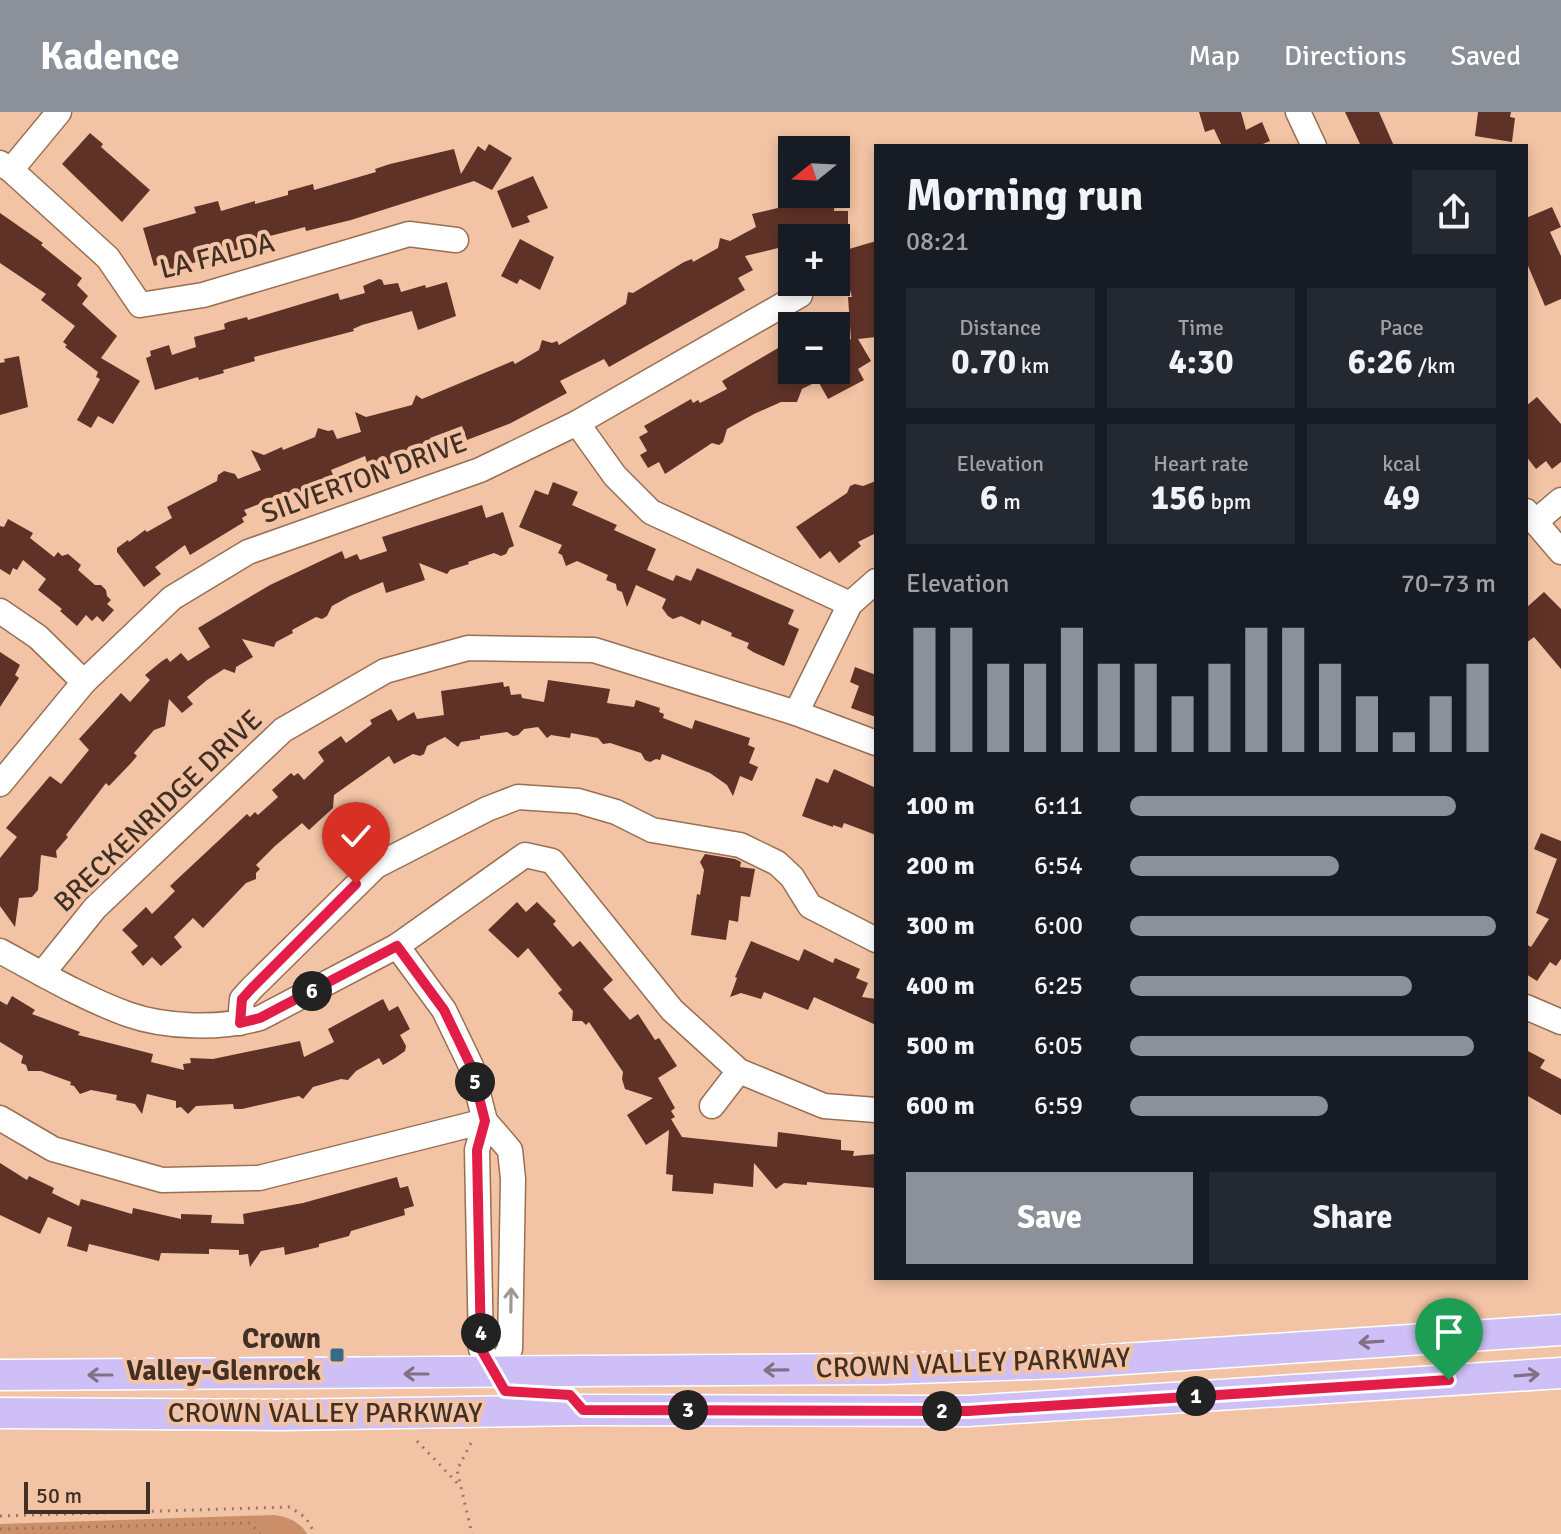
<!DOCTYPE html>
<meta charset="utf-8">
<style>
:root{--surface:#171b24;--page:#242831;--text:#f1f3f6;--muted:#9ea1a6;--accent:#8c9099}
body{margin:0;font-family:Signika,sans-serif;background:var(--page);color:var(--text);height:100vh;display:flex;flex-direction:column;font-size:30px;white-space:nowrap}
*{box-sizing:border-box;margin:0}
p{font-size:26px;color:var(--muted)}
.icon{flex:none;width:44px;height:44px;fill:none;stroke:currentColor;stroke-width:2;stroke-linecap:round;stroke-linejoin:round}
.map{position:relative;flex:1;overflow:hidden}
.side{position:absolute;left:874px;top:32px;width:654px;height:1136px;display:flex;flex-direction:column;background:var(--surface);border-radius:0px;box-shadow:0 4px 12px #0003}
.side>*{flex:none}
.needle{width:52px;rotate:252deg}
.buttons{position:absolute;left:778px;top:24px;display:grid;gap:16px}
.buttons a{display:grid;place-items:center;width:72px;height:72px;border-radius:0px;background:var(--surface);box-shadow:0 4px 12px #0003;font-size:40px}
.scale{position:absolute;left:24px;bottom:20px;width:126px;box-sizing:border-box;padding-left:8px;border:4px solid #433024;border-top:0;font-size:22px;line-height:28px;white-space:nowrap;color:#433024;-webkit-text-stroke:6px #f2c3a4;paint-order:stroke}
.pin{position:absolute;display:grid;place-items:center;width:68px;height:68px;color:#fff;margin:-82px -34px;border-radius:50% 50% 50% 0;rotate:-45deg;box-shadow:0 0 8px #0007}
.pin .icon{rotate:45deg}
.km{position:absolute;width:40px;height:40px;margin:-20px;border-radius:50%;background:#222;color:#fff;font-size:22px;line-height:40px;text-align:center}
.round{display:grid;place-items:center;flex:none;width:84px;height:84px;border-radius:0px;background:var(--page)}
.head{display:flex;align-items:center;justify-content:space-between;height:136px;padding:0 32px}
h1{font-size:44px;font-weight:800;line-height:60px}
.stats{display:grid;grid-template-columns:repeat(3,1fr);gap:12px;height:136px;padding:8px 32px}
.stats div{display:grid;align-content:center;border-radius:0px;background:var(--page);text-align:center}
.stats b{font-size:34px;font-weight:800}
.stats small{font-size:22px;font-weight:400}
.stats p{font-size:22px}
.chart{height:224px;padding:16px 32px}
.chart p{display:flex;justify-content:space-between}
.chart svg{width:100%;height:144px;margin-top:8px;stroke:var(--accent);stroke-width:6}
.button{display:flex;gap:16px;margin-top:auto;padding:16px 32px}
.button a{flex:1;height:92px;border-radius:0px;background:var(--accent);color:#fff;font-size:32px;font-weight:800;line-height:92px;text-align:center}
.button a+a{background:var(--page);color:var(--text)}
ul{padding:0 32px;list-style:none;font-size:26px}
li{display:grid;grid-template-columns:128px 96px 1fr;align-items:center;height:60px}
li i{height:20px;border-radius:10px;background:var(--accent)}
header{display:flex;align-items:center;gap:48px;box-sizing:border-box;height:112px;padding:0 40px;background:var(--accent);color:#fff}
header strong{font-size:38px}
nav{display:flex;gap:44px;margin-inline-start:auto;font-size:28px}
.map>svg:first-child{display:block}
.green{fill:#ca8f68}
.building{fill:#5f3227}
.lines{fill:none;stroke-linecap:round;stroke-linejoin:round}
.minor-casing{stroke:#996f52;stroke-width:27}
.major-casing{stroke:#fff;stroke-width:33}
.path{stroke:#9a7964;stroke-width:3;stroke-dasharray:2 6;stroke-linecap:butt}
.minor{stroke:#fff;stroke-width:24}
.major{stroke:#cec0f6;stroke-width:30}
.oneway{stroke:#a19892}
.oneway2{stroke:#827182}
.route-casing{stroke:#fff;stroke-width:16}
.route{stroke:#e11d48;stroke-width:10}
.poi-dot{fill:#366a87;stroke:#f2c3a4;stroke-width:3}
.labels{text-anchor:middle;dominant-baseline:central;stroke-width:8;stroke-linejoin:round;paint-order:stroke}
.street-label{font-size:28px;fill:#433024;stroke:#f2c3a4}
.poi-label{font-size:28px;font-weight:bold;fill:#433024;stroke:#f2c3a4;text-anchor:end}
</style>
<header>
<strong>Kadence</strong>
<nav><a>Map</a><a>Directions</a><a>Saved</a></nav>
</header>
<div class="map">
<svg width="1561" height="1422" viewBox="0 0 1561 1422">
<rect width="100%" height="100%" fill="#f2c3a4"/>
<path class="green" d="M273,1403C286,1404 301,1410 307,1422H0V1412Z"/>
<g class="building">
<path d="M1199,0H1241L1246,18L1262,10L1270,29L1258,34H1222L1214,17L1205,20Z"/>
<path d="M1345,0H1379L1394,34H1361Z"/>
<path d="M1478,0H1511L1510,5L1515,6L1512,30L1475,24Z"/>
<path d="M90,21L103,32L101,35L150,78L122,110L62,52Z"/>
<path d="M489,32L512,46L492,78L474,69L351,108L306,119L305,115L262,126L263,130L173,157L169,156L168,150L154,154L143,116L196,101L194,95L218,89L221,99L255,89V92L288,83V79L313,72L314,78L376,60L375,57L390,52L454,37L461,62L478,34L485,39Z"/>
<path d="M533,64L548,96L527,104L530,110L512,116L497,79Z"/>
<path d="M807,85L835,86L834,99H848V126H792V137L779,141L778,136L745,144L753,158L738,166L745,178L609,255L604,247L560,269L567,281L511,311L467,328L462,314L430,326L433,332L428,334L429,339L370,359L365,344L331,358L336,370L280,392H274L272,387L244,398L247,403L242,406L244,410L190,443L185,433L155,455L161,462L144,475L117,440V436L128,428L129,430L145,418L147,420L172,406L167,395L217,369L218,363L224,359L235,362L238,367L261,358L251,338L264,343L282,335L283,338L315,325L318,316L328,319L333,318L337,327L361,320L355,300L366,305L412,293L416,283L422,287L513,249L515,252L539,238L542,228L552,231L557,229L559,233L626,192L628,180L633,181L684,150L692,147L693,150L718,136L720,126L730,129L756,115L752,102L807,89Z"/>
<path d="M1552,95L1561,115L1550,120L1561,144V187L1545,194L1526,149V106Z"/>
<path d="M0,101L43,131L41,133L82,166L77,173L88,184L82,192L117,224L101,246L140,269L113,312L98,304L91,316L77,308L100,267L96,265L98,260L65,235L67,233L63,230L75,214L41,188L46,182L0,151Z"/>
<path d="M520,127L554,145L540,178L520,167L517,172L501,164Z"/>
<path d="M876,129V225L858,227L871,249L858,257L864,268L828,287L818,269L802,277L797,290H781L754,302L727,317L723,330L719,333L712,331L665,362L659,350L648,356L640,343L647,339L639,325L648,320L644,314L691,287L693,291L698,288L700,291L727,277L722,269L778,236L790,258H836V235L851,227L848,185H852L839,140Z"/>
<path d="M379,167L382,168L384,173L398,171L401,180L425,173L426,176L447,170L456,204L418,218L412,199L362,213L353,217L354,219L254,245L255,249L223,258L224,261L199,268L198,265L155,278L146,246L151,244L150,239L169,233L172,243L196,235L194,225L225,217L224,212L228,210L247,205L248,208L338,181L340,188L365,181L363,174Z"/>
<path d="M19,244L28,295L0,303V251L5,250L4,247Z"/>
<path d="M1537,285L1561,312V350L1552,357L1546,349L1536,357L1526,344V294Z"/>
<path d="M876,369V421L858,430L861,434L839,451L830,439L820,447L796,415L847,381L850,374L855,372L863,374Z"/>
<path d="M553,370L578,380L572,393L617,413L614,418L656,437L647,458L673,469L676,463L691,469L697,456L794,498L788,512L799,517L784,554L753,540L747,536L749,531L731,524L732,521L702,508L700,513L681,504L673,507L668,504L662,496L666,487L636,473L627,495L622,480L617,478L616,472L606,468L608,463L577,449L566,454L562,443L558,441L562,433L519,415L535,378L548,383Z"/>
<path d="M482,393L486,406L503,400L514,434L509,436L506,442L501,444L494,441L468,450L469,452L450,458L447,462L419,451L425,468L386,481L383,470L350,484L332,494L327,504L322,507L316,505L292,518L293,521L276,530L274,535L242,527L253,545L236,555L235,561L224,557L207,568L187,585L193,592L182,601L169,587L165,614L154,618L134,641L137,644L132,650L109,674L106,671L66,723L68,725L56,739L57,746L41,743L38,778L32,785L19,786L15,815L0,794V746L17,725L6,716L50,664L61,672L89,638L79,627L121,581L130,590L150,568L145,563L162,549L167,546L170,550L181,541L188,549L210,535L198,516L270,473L342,439L345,447L357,442L360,448L387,439L382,425Z"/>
<path d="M8,407L33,421L30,426L54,445L58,440L62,444L68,442L81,453L78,458L95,473H101L106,478L107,484L111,488L107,492L114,498L103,510L97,504L92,509L86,503L77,514L60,499L62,497L38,478L46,467L23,448L17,458L13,456L10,463L0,457V414L4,415Z"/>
<path d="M1544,480L1561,497V557L1534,525L1526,531V496Z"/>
<path d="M0,540L20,553L15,563L19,566L0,595Z"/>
<path d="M855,555L876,563V605L851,596L859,574L850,570Z"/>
<path d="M548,568L610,577L607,591L634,595L636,588L660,596L659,600L664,602L663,606L692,617L695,608L750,626L748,633L755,636L749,651L758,655L752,669L740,664L733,684L727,673L710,661L662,642L660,648L656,647L650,650L645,648L641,641L610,631L603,632L598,626L571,621L570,626L551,623L547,626L538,615L524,617L518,623L513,624L507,620L480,624V627L461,630L458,635L445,625L427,634L424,642L420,644L413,642L394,652L389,644L334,683L333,696L309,718L302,711L275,734L256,753L260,757L256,761V767L246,771L203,816L193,806L174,825L182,835L161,854L152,845L143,854L131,840L138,834L122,818L146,795L152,802L175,779L170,774L247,702L250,705L255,700L258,703L278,685L272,678L291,661L294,664L298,661L304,668L324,649L318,640L341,624L346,631L372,612L370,608L391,597L398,609L414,600L417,607L444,603L441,579L503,570L504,575L509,574L511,583L521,582L522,586L544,590Z"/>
<path d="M834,657L876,676V723L844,711L842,716L833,713V715L802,704L816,666L828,671Z"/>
<path d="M1541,721L1561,729V847L1556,854L1550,850L1537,869L1526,862V832L1531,835L1549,807L1536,801L1557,747L1534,737Z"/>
<path d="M705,742L735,747L741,750L740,755L755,757L750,785L741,784L738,810L729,808L726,828L691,823L697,782L700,783L704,758L700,750Z"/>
<path d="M517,790L526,800L537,790L556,809L553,812L573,835L580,829L613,868L603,877L630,908L638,902L655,928L659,926L677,954L658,966L675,996L671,999L675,1005L671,1007L682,1025L777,1035L778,1020L841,1028V1038L854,1039L853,1044L876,1042V1076L807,1070V1073L784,1071L776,1077L754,1051L753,1075L714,1071L713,1082L672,1079L673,1063L666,1062L669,1018L646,1033L627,1003L653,986L625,977L622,967L623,960L589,910L586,913L582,909H572L573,899L558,881L562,878L528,836L518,846L488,818Z"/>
<path d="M751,829L799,849L804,837L833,851L835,846L860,857L856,866L868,871L862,885L876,887V913L814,885L808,898L764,880L761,887L741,881L730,885L737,866L735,865Z"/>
<path d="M12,884L35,898L32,902L80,920L78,923L153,942L151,950L184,958L183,952L191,951L190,946L213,947L300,929L304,945L334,930L328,917L383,887L389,899L398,894L410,917L400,923L406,934L405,939L395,946L383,953L379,946L356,959L348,968L341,967L313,975L303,987L299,984L242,997H234L233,992L196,994L188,1002L181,995L176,996V989L147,982L142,1002L135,992L116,988L117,983L91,978L80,982L74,974L70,973L71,970L41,959H28L26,953L21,951L23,944L0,930V889L7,893Z"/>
<path d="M1526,938L1545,948L1540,956L1561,967V1003L1526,983Z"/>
<path d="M0,1051L27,1068L29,1064L54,1076L52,1081L79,1094L81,1087L132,1102L133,1096L181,1107V1102L212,1103L211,1111L244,1112L243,1102L303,1091L397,1065L400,1076L408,1074L414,1094L404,1097L405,1103L351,1119L349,1124L319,1132V1135L285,1143L284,1135L261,1139L250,1155L248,1142L239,1143V1138L209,1137V1142L161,1141L159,1149L89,1132L87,1140L67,1134L72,1115L48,1105L40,1122L0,1103Z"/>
</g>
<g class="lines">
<defs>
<g id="minor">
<path d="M1298,0L1314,34"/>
<path d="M0,51L11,58L108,146L140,193L203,183L409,122L456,128"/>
<path d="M11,58L59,0"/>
<path d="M577,311L615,364L651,400L850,492"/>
<path d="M1526,399L1561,440"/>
<path d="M1535,410L1561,388"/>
<path d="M0,499L38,525L84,570"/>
<path d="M796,601L850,492L876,469"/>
<path d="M0,672L84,570L172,486L248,440L480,358L577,311L800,183"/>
<path d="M397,834L444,898L471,954L485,1009L510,1038L513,1067L510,1237L494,1262"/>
<path d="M0,839C41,861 83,886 127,902C166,916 220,917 260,906L397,834L525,743L552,749L672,898L739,959L824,994L876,998"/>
<path d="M42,862L95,796L283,618L385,559L468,536L594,538L796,601L876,631"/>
<path d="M1526,895L1561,910"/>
<path d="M240,911L242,887L252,876L376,754L487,697L518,685L578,689L616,700L652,718L740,733L777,751L792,765L810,794L876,828"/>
<path d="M712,994L739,959"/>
<path d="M0,1006L53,1037L162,1068L259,1066L485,1009"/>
<path d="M485,1009L477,1038L481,1237L494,1262"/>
</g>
<g id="major">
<path d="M0,1263L884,1257L1063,1251L1561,1218"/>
<path d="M0,1301L280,1303L583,1298L968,1299L1561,1261"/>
</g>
</defs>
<use href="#minor" class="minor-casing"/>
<use href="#major" class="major-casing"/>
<g class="path">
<path d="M417,1329L460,1374"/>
<path d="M471,1331L457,1358L472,1422"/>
<path d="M0,1404L290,1395L306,1406L315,1422"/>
<path d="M0,1417L250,1411L260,1422"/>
</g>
<use href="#minor" class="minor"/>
<use href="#major" class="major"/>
</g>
<defs><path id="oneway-shaft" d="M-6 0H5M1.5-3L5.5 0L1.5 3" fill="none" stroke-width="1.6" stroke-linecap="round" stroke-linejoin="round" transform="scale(2)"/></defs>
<use class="oneway" href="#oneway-shaft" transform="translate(511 1188) rotate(-89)"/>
<g class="oneway2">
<use href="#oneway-shaft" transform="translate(1371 1230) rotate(176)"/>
<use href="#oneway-shaft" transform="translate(776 1258) rotate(179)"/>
<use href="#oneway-shaft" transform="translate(416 1262) rotate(180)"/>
<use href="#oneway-shaft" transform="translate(100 1263) rotate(180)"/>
<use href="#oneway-shaft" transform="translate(1527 1263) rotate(-4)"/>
</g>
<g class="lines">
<defs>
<path id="route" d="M356,772L252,876L242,887L240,911L260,906L397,834L444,898L471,954L485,1009L477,1038L481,1237L505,1279L570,1283L583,1298L968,1299L1449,1268"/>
</defs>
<use href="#route" class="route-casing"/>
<use href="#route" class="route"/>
</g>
<rect class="poi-dot" x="329" y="1235" width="16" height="16" rx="4"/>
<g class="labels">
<g class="street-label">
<text transform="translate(217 144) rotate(-14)">LA FALDA</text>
<text transform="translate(364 366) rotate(-20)">SILVERTON DRIVE</text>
<text transform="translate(158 699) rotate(-44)">BRECKENRIDGE DRIVE</text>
<text transform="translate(973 1251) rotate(-2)">CROWN VALLEY PARKWAY</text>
<text x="325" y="1301">CROWN VALLEY PARKWAY</text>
</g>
<g class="poi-label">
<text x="321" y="1227">Crown<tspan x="321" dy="32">Valley-Glenrock</tspan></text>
</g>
</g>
</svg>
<div class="buttons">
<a><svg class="needle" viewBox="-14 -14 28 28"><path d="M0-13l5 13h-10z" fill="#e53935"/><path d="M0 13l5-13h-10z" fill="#9ea1a6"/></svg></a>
<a>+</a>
<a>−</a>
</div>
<div class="scale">50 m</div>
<div class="pin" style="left:1449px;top:1268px;background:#1e9e55"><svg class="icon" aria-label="arrive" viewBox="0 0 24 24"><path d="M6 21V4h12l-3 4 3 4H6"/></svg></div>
<div class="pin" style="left:356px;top:772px;background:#d93025"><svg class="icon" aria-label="check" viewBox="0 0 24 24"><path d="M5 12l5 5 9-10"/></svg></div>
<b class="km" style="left:1196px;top:1284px">1</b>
<b class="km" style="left:942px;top:1299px">2</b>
<b class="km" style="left:688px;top:1298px">3</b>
<b class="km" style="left:481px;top:1221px">4</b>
<b class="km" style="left:475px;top:970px">5</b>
<b class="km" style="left:312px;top:879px">6</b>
<section class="side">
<div class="head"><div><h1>Morning run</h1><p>08:21</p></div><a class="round"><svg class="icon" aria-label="share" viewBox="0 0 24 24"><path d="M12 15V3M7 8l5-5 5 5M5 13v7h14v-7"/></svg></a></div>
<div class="stats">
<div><p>Distance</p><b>0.70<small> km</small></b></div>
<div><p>Time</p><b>4:30</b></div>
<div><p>Pace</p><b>6:26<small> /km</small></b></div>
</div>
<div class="stats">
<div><p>Elevation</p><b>6<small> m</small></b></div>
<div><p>Heart rate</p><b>156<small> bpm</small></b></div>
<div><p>kcal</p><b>49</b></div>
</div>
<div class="chart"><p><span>Elevation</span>70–73 m</p>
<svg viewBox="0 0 160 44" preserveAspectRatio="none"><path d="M5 44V6M15 44V6M25 44V17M35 44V17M45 44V6M55 44V17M65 44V17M75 44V27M85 44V17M95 44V6M105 44V6M115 44V17M125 44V27M135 44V38M145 44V27M155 44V17"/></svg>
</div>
<ul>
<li><b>100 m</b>6:11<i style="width:89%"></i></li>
<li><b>200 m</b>6:54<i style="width:57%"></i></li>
<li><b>300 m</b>6:00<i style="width:100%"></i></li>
<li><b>400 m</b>6:25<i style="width:77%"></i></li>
<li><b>500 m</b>6:05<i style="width:94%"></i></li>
<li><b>600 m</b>6:59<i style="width:54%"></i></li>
</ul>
<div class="button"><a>Save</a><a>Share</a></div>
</section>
</div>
